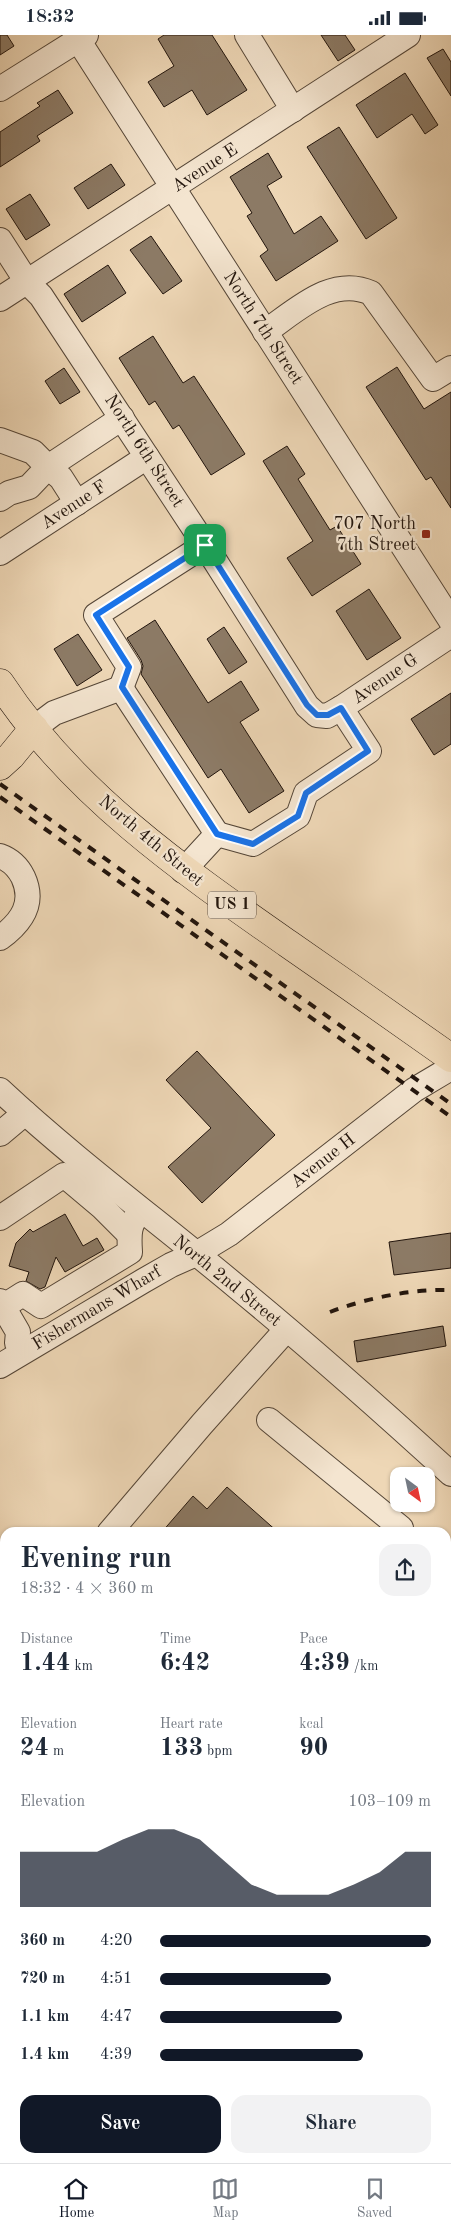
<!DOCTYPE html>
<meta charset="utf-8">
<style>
:root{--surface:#fff;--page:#f2f2f3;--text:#1f2937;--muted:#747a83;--line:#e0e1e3;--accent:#111827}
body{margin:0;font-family:"Old Standard TT",serif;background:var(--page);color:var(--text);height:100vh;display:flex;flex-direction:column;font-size:19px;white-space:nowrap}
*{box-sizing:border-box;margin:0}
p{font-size:16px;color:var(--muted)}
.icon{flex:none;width:28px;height:28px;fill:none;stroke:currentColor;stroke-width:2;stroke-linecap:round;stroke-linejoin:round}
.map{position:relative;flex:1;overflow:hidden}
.details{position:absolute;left:0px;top:1492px;width:451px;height:636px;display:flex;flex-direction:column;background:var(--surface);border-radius:15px 15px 0 0;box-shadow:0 1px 4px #0004}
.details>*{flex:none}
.needle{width:32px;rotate:147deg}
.fabs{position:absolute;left:390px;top:1432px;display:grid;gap:10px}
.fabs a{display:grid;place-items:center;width:45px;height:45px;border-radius:10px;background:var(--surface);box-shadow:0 1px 4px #0004;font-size:25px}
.pin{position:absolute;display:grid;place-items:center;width:42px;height:42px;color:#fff;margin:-21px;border-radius:10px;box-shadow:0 2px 8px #0006}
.round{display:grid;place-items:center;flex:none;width:52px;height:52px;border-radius:15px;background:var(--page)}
.headline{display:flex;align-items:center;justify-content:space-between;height:85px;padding:0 20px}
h1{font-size:28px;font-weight:700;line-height:38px}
.figures{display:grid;grid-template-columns:repeat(3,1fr);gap:8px;height:85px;padding:5px 20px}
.figures div{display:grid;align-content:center}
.figures b{font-size:25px;font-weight:700}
.figures small{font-size:14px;font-weight:400}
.figures p{font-size:14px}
.chart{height:140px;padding:10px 20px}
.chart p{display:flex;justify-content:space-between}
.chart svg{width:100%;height:90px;margin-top:5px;fill:var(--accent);opacity:.7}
.button{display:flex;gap:10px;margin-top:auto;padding:10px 20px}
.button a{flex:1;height:58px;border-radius:15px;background:var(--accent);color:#fff;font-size:20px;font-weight:700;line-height:58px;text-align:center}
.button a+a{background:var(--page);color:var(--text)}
ul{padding:0 20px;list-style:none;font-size:16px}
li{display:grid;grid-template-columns:80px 60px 1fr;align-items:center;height:38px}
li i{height:12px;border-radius:6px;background:var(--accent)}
.status{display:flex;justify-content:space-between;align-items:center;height:35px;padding:0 25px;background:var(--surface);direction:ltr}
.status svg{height:14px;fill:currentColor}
.dock{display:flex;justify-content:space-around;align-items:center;height:70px;border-top:1px solid var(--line);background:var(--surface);font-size:14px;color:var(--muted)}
.dock a{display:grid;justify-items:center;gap:2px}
.dock .active{color:var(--accent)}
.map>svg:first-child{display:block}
.green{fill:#cbb699;stroke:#766653}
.water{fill:#a9957d;stroke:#736250}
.building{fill:#8c7a65;stroke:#22150d}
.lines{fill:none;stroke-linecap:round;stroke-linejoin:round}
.minor-casing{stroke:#554637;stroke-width:26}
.major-casing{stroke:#22150d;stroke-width:29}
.minor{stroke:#f4e5d0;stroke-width:24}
.major{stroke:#eed7b6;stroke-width:28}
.rail{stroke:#22150d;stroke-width:4;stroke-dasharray:9 9;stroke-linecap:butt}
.route-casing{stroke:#fff;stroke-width:10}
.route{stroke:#1a73e8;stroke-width:6}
.poi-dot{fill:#8f2418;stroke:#f4e5d0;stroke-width:2}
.labels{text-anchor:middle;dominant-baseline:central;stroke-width:4.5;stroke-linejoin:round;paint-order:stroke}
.shield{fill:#f4e5d0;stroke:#615348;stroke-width:1}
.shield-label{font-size:16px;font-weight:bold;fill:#22150d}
.street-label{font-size:18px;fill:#22150d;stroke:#f4e5d0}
.poi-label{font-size:18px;fill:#22150d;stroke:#f4e5d0;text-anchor:end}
</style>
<div class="status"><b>18:32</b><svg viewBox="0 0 49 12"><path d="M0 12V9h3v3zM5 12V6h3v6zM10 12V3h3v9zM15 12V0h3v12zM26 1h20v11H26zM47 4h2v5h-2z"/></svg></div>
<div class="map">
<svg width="451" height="2128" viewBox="0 0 451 2128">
<rect width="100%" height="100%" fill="#eed7b6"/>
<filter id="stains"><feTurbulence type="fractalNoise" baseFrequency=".004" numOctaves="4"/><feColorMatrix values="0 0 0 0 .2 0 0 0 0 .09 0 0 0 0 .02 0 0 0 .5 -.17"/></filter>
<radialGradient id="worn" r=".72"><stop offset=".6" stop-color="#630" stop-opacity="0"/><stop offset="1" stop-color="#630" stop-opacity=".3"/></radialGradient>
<path class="green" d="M446,1972L451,1976V2128H77L79,2124H446Z"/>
<path class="water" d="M0,1821L5,1825V2124H69L68,2128H0Z"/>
<g class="building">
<path d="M0,0H7L14,11L0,20Z"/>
<path d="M164,0H212L247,55L207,80L192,55L164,72L148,47L174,31L158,4Z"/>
<path d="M321,0H345L355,15L338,26Z"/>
<path d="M443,14L451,27V61L427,23Z"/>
<path d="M405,38L438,90L425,99L412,79L377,103L356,70Z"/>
<path d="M58,55L73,78L37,101L40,106L0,132V97L40,71L37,68Z"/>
<path d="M339,92L397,183L366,204L307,112Z"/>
<path d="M268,118L282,142L267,151L294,199L321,181L338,206L276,246L260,221L268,215L247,181L252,178L230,142Z"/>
<path d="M111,129L125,150L88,174L74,153Z"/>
<path d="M30,159L50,190L26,205L6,174Z"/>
<path d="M151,201L182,246L163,259L130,215Z"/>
<path d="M108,230L126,258L82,287L64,259Z"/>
<path d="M153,301L183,348L194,341L245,419L211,440L179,390L173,394L155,366L149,370L119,323Z"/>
<path d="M397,332L424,374L451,357V473L431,442L426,445L366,352Z"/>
<path d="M64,333L80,357L60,369L45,346Z"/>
<path d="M287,411L305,439L298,444L330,495L337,491L361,529L312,561L287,523L313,506L263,426Z"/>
<path d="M369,554L401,603L367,625L336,576Z"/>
<path d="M155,585L208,668L241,646L259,675L240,687L284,756L249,778L221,734L208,743L141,639L143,631L141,625L127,603Z"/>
<path d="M224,592L247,627L229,639L207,604Z"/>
<path d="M78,599L102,635L77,651L54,614Z"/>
<path d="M451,658V709L434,720L411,684Z"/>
<path d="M197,1016L275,1100L202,1168L168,1132L211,1093L166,1045Z"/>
<path d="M65,1179L83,1211L97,1203L104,1215L65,1237L56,1222L45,1252L40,1254L26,1246L29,1237L9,1231L16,1208L30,1194L33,1197Z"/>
<path d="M451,1198V1233L394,1240L389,1207Z"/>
<path d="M443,1291L446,1311L357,1327L354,1306Z"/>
<path d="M227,1452L279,1498H161L193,1461L207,1474Z"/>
</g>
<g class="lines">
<defs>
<g id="minor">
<path d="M75,0L451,586"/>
<path d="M247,0L293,75"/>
<path d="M0,54L86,0"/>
<path d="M0,205L27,247L41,261L205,510L307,671L317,680L327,681L341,673L451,600"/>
<path d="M0,264L408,0"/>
<path d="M265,297C296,276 332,240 371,258L433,344L451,333"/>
<path d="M0,405L33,417L48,432L29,452L9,458L0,464"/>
<path d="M77,468L61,443L48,432L122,383"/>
<path d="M0,518L147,422"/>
<path d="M121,653L129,632L96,580L205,510"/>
<path d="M34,693L54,678L121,653L217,799L183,836"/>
<path d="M217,799L253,809L298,781L306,758L369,716L341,673"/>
<path d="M0,821C11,825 18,832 23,842C35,868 22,887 0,903"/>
<path d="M0,1055C75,1125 158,1186 237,1252C310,1312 381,1375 451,1439"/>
<path d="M0,1099L25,1078"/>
<path d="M0,1183L64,1140L102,1172L128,1198"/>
<path d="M0,1266L18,1297L17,1308"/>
<path d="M4,1271L23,1259L41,1271L130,1217C129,1200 128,1188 142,1176"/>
<path d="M0,1331L143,1246L171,1230L196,1219L229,1199L414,1055L451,1033"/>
<path d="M269,1385L401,1493L397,1498"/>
<path d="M109,1498L202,1389L286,1295"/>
<path d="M0,1628L5,1622"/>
<path d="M446,1646L451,1640"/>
<path d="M446,1676L451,1680"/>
<path d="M446,1742L451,1745"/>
<path d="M446,1820L451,1825"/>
<path d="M446,1937L451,1941"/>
</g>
<g id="major">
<path d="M0,648C72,758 181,834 287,908C342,946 396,984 451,1023"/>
<path d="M0,731L11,721L34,693"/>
</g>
</defs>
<use href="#minor" class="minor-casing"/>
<use href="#major" class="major-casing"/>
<use href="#minor" class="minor"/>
<use href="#major" class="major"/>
<g class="rail">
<path d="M0,749L451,1069"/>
<path d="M0,762L451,1082"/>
<path d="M330,1277C367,1263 411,1254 451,1255"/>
</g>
</g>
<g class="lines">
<defs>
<path id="route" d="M205,510L307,670L317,680H328L341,673L368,716L306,758L298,781L253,809L217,799L122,652L129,632L96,580Z"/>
</defs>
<use href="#route" class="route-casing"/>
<use href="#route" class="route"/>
</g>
<rect class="poi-dot" x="421" y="494" width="10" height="10" rx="2.5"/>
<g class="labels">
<rect class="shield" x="208" y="856.5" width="48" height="27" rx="4"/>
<g class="shield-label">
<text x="232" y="870">US 1</text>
</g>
<g class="street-label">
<text transform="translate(205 133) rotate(-33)">Avenue E</text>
<text transform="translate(263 293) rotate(57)">North 7th Street</text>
<text transform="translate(144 416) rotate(57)">North 6th Street</text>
<text transform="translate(74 470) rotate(-33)">Avenue F</text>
<text transform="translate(385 644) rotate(-34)">Avenue G</text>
<text transform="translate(151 806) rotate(40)">North 4th Street</text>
<text transform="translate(323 1126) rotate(-38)">Avenue H</text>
<text transform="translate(227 1246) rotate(39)">North 2nd Street</text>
<text transform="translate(97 1273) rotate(-31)">Fishermans Wharf</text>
</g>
<g class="poi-label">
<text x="416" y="489">707 North<tspan x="416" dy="21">7th Street</tspan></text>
</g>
</g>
<rect width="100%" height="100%" filter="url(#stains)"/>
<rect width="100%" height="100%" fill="url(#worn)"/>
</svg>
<div class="fabs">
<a><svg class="needle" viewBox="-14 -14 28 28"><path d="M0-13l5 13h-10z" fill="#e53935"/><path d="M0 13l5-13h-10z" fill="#747a83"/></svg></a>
</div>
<div class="pin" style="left:205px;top:510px;background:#1e9e55"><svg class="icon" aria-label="arrive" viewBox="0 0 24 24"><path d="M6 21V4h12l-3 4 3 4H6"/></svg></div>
<section class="details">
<div class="headline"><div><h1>Evening run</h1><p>18:32 · 4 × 360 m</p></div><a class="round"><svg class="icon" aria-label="share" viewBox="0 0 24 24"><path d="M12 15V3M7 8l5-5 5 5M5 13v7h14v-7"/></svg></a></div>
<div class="figures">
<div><p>Distance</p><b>1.44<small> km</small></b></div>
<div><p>Time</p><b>6:42</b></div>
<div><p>Pace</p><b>4:39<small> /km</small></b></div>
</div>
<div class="figures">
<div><p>Elevation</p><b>24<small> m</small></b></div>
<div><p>Heart rate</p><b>133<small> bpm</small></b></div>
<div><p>kcal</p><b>90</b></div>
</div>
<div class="chart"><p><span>Elevation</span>103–109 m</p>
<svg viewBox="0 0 160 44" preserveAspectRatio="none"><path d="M0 44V17L10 17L20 17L30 17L40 11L50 6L60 6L70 11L80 22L90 33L100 38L110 38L120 38L130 33L140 27L150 17L160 17V44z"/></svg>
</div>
<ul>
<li><b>360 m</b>4:20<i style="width:100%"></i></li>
<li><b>720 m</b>4:51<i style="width:63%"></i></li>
<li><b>1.1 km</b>4:47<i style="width:67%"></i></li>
<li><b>1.4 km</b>4:39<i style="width:75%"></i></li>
</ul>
<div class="button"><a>Save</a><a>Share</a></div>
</section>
</div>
<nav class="dock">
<a class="active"><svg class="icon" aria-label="home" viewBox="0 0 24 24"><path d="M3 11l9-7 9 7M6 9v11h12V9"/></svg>Home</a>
<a><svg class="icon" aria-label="map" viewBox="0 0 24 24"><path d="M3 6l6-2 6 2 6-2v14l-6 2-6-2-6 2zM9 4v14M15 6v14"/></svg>Map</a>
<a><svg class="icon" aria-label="saved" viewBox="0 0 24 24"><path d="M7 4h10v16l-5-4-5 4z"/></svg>Saved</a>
</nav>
